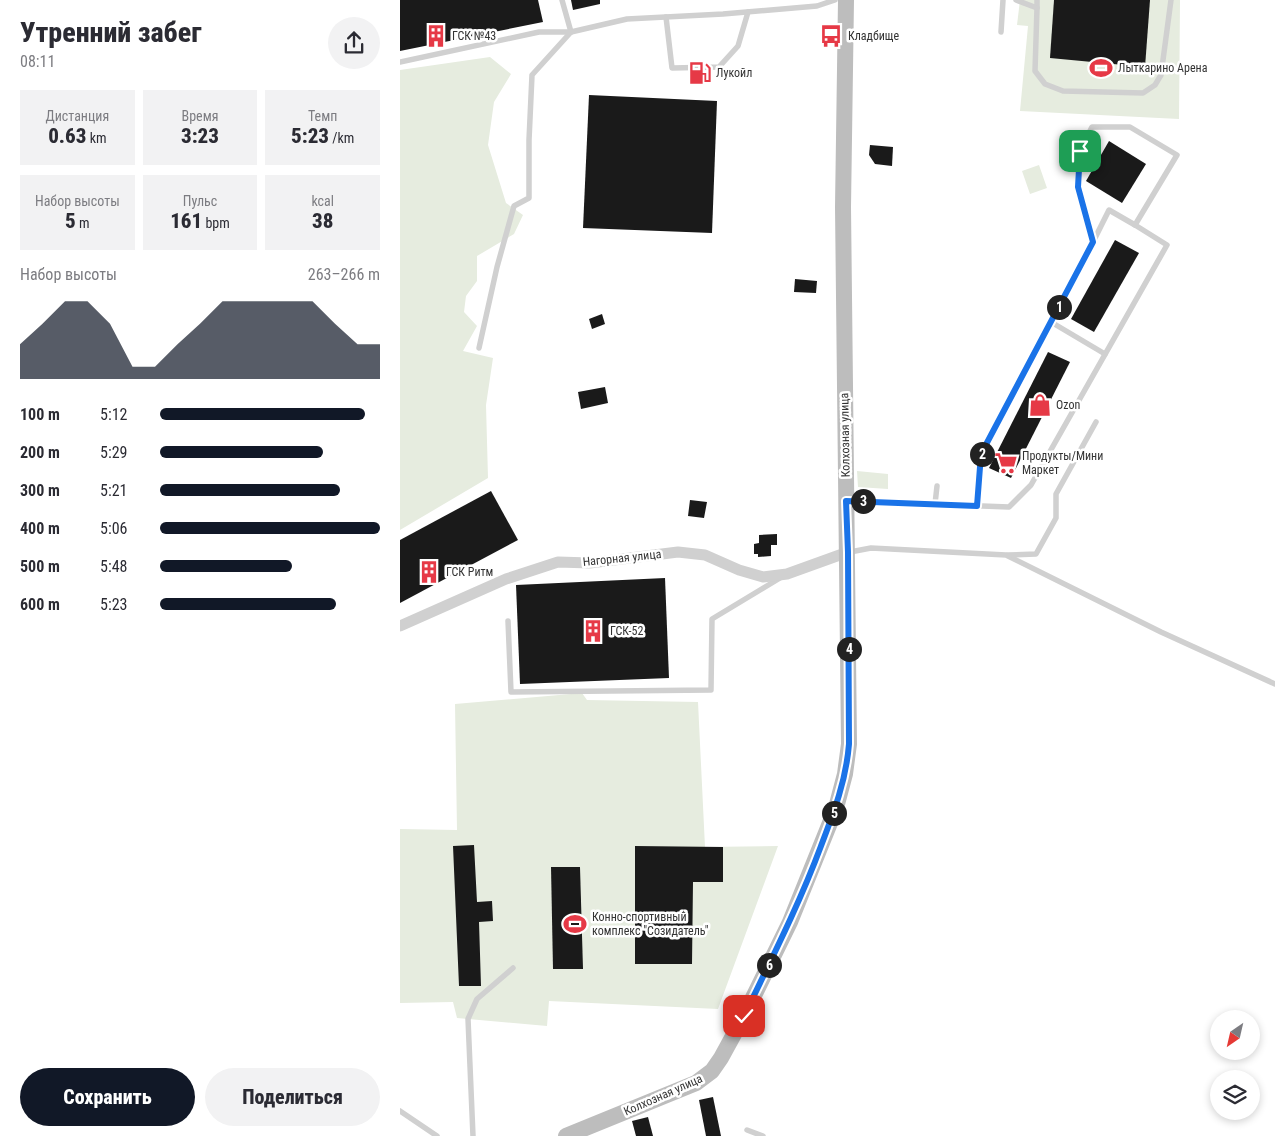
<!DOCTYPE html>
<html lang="ru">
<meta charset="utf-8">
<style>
:root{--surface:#fff;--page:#f2f2f3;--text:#2b2b33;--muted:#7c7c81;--accent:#111827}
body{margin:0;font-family:"Roboto Condensed",sans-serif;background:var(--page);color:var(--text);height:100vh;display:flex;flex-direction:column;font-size:19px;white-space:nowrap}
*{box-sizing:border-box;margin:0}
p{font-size:16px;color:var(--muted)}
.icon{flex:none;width:28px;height:28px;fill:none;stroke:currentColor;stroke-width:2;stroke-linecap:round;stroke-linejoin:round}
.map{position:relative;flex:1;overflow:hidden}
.details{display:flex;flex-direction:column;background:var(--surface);width:400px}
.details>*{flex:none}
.needle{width:32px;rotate:214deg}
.fabs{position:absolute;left:810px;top:1010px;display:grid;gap:10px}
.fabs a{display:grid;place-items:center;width:50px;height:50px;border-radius:50%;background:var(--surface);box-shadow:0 2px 8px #0003;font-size:25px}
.pin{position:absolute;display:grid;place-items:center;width:42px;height:42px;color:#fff;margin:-21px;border-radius:10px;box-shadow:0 2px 8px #0006}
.km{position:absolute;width:25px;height:25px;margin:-12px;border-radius:50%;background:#222;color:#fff;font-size:14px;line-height:25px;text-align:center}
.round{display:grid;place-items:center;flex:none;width:52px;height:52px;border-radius:26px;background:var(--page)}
.headline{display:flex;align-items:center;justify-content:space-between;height:85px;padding:0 20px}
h1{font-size:28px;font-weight:800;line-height:38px}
.metrics{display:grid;grid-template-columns:repeat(3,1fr);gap:8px;height:85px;padding:5px 20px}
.metrics div{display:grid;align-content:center;border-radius:0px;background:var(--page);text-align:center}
.metrics b{font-size:21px;font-weight:800}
.metrics small{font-size:14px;font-weight:400}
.metrics p{font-size:14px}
.chart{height:140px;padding:10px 20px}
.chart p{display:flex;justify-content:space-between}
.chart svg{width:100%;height:90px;margin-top:5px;fill:var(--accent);opacity:.7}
.primary-button{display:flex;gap:10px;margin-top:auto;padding:10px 20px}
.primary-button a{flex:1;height:58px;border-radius:30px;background:var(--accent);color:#fff;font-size:20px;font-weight:800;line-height:58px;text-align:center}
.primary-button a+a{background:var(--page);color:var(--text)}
ul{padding:0 20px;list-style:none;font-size:16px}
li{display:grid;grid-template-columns:80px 60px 1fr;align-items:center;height:38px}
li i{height:12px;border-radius:6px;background:var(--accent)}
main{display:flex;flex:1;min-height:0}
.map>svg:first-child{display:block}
.green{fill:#e6ecdf}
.building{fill:#1a1a1a}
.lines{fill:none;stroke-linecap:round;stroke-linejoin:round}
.lane{stroke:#d0d0d0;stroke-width:5.5}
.street{stroke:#d0d0d0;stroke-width:11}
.secondary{stroke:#bdbdbd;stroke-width:16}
.route-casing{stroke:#fff;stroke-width:10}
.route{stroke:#1a73e8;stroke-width:6}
.labels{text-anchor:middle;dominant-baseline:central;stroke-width:5;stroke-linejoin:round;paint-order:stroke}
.poi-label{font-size:12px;fill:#333;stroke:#fff;text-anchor:start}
.street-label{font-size:12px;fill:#333;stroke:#fff}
</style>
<main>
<section class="details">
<div class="headline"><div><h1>Утренний забег</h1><p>08:11</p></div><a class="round"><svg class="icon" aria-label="share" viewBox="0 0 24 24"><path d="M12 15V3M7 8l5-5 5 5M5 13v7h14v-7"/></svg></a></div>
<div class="metrics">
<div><p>Дистанция</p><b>0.63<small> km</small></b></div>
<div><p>Время</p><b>3:23</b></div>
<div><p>Темп</p><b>5:23<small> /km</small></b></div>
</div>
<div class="metrics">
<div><p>Набор высоты</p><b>5<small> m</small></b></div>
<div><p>Пульс</p><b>161<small> bpm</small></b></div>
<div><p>kcal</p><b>38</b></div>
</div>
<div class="chart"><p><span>Набор высоты</span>263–266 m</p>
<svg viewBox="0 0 160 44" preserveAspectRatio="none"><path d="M0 44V27L10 17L20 6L30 6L40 17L50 38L60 38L70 27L80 17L90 6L100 6L110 6L120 6L130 6L140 17L150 27L160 27V44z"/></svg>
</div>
<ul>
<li><b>100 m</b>5:12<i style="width:93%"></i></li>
<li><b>200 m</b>5:29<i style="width:74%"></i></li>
<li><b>300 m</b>5:21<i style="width:82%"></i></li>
<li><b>400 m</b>5:06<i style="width:100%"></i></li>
<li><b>500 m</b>5:48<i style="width:60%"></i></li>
<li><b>600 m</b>5:23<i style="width:80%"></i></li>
</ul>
<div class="primary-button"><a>Сохранить</a><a>Поделиться</a></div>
</section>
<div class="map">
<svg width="875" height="1136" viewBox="0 0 875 1136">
<rect width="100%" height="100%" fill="#fff"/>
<g class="green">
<path d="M620,0H780L779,119L620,111L628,26L617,25Z"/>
<path d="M90,57L111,74L94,102L88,145L106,203L123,215L114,234L77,256V281L66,296L64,312L77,326L63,351L93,358L86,405L88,478L0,530V70Z"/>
<path d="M639,165L647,188L630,194L622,171Z"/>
<path d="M457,471L488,474V489L458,487Z"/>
<path d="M182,693L187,700L298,702L305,847L378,846L318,1009L149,1001L147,1026L57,1018L53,1002L0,1003V829L57,830L55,704Z"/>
</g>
<g class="building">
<path d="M0,0H138L143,22L0,51Z"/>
<path d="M171,0H200V4L173,10Z"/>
<path d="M654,0H750L745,67L650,58Z"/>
<path d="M189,95L317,101L312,233L183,228Z"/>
<path d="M709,141L746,164L722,203L686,181Z"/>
<path d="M470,145L493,147L492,166L475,164L469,155Z"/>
<path d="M715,240L739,253L694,332L671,319Z"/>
<path d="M395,279L417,281L416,293L394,292Z"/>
<path d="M202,314L205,324L192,329L189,319Z"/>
<path d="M648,352L670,362L611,478L589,468Z"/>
<path d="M205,387L208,403L181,409L178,392Z"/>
<path d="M91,491L118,540L0,603V540Z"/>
<path d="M290,500L307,502L304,518L288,516Z"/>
<path d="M377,534V545H371V556L358,557V554H354V544L359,543V535Z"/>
<path d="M265,578L269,678L120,684L116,585Z"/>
<path d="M74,845L77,902L92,901L93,921L79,922L81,986H59L53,846Z"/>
<path d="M235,846L323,847V882H293L292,964H235Z"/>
<path d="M151,867H180L183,969H153Z"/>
<path d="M313,1097L321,1136H306L299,1100Z"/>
<path d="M248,1117L253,1136H236L232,1121Z"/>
</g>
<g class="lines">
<g class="lane">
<path d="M162,0L171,32"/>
<path d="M616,0L637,8V0"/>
<path d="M637,8L635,71L645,84L663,91L743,93L755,85L761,75L771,0"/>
<path d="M266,17L272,68L319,67L338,46L348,12"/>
<path d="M601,32L603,0"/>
<path d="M0,62L139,32H171L227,19L323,14L417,6L435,0"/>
<path d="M693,242L709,210L735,225"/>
<path d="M651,322L705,354"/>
<path d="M79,348L97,267L114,206L129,198V140L132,75L171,32"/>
<path d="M448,501L609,507L631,485L767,245L735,225L777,155L730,127H692L680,151L678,187L693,242L581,454L577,506"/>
<path d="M535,504L537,486"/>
<path d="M450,552L471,548L606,555L761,632L875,684"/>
<path d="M608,555L636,554L656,518V494L696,422"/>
<path d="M108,621L111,692L311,690L312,619L380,578"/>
<path d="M0,1111L37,1136"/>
<path d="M347,1130L363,1136"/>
<path d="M73,1136L68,1019L77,999L113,968"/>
</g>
<path class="street" d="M0,626L106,579L158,562L190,563L278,552L305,555L339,570L363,577L387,574L448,552"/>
<path class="secondary" d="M166,1136L296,1083L312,1071L321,1058L344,1016L390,922L436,808L445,774L449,744L443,207L446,0"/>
</g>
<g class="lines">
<defs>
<path id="route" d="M344,1016C371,960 399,905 421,846C434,812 446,781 449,744L448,552L446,501L577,506L581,454L693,242L678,187L680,151"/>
</defs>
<use href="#route" class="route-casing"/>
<use href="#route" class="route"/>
</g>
<defs>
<symbol id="building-bare" viewBox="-9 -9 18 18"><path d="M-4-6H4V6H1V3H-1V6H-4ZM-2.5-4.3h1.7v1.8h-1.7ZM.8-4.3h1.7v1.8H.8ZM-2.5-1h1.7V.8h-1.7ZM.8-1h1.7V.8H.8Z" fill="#e63946" stroke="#fff" stroke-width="2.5" paint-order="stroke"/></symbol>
<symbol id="bus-bare" viewBox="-9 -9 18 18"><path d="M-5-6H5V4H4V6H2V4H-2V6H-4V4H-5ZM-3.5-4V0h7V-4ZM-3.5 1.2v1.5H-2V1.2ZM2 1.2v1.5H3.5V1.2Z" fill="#e63946" stroke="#fff" stroke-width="2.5" paint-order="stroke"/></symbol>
<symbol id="stadium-bare" viewBox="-9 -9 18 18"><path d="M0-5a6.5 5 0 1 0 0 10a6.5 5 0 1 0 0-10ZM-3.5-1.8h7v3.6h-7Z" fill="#e63946" stroke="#fff" stroke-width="2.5" paint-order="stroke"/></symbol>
<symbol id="fuel-bare" viewBox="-9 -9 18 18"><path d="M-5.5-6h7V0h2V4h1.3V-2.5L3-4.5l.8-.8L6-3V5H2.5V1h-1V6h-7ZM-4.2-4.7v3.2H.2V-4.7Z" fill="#e63946" stroke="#fff" stroke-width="2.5" paint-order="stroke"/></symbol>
<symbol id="shop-bare" viewBox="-9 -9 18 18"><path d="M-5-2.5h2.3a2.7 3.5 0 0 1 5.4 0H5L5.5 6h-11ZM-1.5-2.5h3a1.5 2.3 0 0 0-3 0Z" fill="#e63946" stroke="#fff" stroke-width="2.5" paint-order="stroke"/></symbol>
<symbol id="supermarket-bare" viewBox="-9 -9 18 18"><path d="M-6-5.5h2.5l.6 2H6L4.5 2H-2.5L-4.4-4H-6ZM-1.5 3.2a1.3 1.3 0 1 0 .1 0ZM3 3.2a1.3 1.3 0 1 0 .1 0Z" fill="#e63946" stroke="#fff" stroke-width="2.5" paint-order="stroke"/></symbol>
</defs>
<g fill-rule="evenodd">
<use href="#building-bare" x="20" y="20" width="32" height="32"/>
<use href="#bus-bare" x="415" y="20" width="32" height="32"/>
<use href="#stadium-bare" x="685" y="52" width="32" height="32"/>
<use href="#fuel-bare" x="284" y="57" width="32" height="32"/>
<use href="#shop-bare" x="624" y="389" width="32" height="32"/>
<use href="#supermarket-bare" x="590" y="447" width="32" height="32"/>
<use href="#building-bare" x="13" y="556" width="32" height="32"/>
<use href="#building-bare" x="177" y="615" width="32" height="32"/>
<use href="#stadium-bare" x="159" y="908" width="32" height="32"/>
</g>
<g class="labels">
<g class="poi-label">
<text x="52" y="36">ГСК №43</text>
<text x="448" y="36">Кладбище</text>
<text x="718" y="68">Лыткарино Арена</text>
<text x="316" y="73">Лукойл</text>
<text x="656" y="405">Ozon</text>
<text x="622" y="456">Продукты/Мини<tspan x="622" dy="14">Маркет</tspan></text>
<text x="46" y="572">ГСК Ритм</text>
<text x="210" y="631">ГСК-52</text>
<text x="192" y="917">Конно-спортивный<tspan x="192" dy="14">комплекс "Созидатель"</tspan></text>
</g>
<g class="street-label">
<text transform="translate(445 435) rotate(-91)">Колхозная улица</text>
<text transform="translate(222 558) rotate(-6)">Нагорная улица</text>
<text transform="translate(263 1095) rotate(-24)">Колхозная улица</text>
</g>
</g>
</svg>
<div class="fabs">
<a><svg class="needle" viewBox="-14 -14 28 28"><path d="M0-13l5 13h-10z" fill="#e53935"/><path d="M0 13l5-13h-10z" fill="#7c7c81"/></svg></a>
<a><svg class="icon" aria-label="layers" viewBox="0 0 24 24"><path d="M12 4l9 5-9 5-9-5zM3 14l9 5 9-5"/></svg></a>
</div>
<div class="pin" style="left:680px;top:151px;background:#1e9e55"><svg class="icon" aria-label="arrive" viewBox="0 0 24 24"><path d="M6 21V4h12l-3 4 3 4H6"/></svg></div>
<div class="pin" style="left:344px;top:1016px;background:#d93025"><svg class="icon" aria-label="check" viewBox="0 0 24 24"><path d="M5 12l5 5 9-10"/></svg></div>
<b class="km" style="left:659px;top:307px">1</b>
<b class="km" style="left:582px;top:454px">2</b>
<b class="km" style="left:463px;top:501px">3</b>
<b class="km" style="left:449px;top:649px">4</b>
<b class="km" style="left:434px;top:813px">5</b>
<b class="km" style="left:369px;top:965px">6</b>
</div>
</main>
